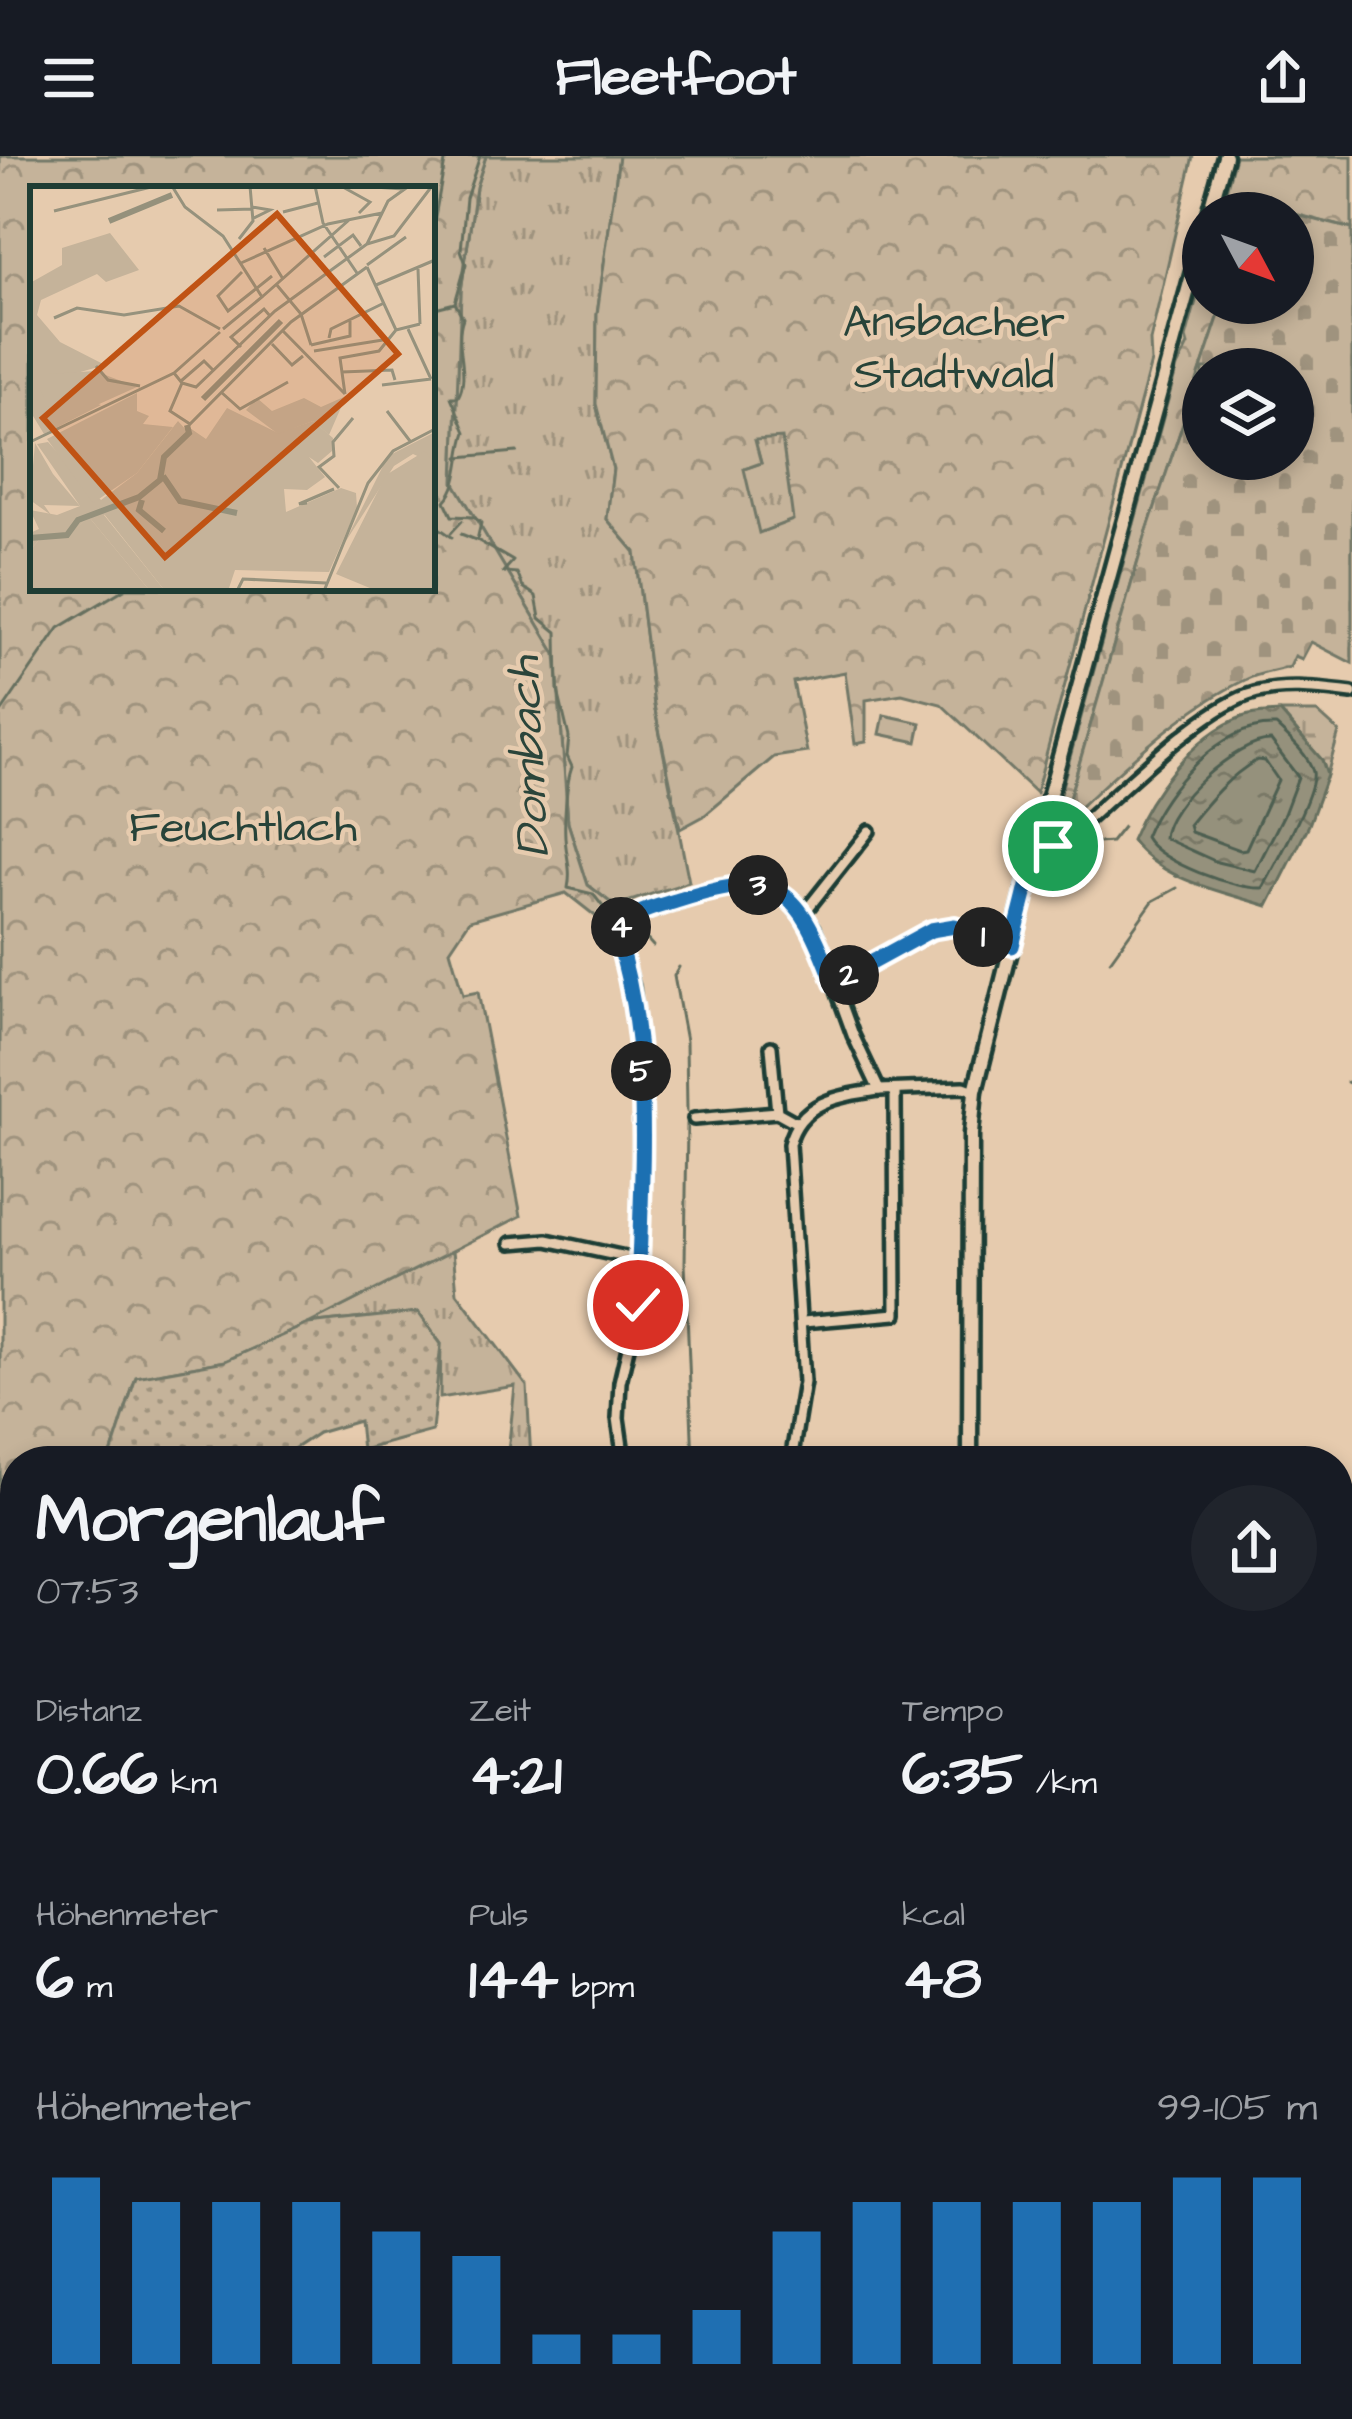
<!DOCTYPE html>
<html lang="de">
<meta charset="utf-8">
<style>
:root{--surface:#171b24;--page:#20242c;--text:#f1f3f6;--muted:#9ea1a6;--accent:#1f6fb2}
body{margin:0;font-family:"Architects Daughter",sans-serif;background:var(--page);color:var(--text);height:100vh;display:flex;flex-direction:column;font-size:45px;white-space:nowrap}
*{box-sizing:border-box;margin:0}
p{font-size:39px;color:var(--muted)}
.icon{flex:none;width:66px;height:66px;fill:none;stroke:currentColor;stroke-width:2;stroke-linecap:round;stroke-linejoin:round}
.map{position:relative;flex:1;overflow:hidden}
.sheet{position:absolute;left:0px;top:1290px;width:1353px;height:975px;display:flex;flex-direction:column;background:var(--surface);border-radius:48px 48px 0 0;box-shadow:0 6px 18px #0003}
.sheet>*{flex:none}
.needle{width:78px;rotate:131deg}
.buttons{position:absolute;left:1182px;top:36px;display:grid;gap:24px}
.buttons a{display:grid;place-items:center;width:132px;height:132px;border-radius:50%;background:var(--surface);box-shadow:0 6px 18px #0003;font-size:60px}
.pin{position:absolute;display:grid;place-items:center;width:102px;height:102px;color:#fff;margin:-51px;border:6px solid #fff;border-radius:50%;box-shadow:0 3px 12px #0007}
.km{position:absolute;width:60px;height:60px;margin:-30px;border-radius:50%;background:#222;color:#fff;font-size:33px;line-height:60px;text-align:center}
.round{display:grid;place-items:center;flex:none;width:126px;height:126px;border-radius:63px;background:var(--page)}
.headline{display:flex;align-items:center;justify-content:space-between;height:204px;padding:0 36px}
h1{font-size:66px;font-weight:700;line-height:90px}
.figures{display:grid;grid-template-columns:repeat(3,1fr);gap:18px;height:204px;padding:12px 36px}
.figures div{display:grid;align-content:center}
.figures b{font-size:60px;font-weight:700}
.figures small{font-size:33px;font-weight:400}
.figures p{font-size:33px}
.chart{height:336px;padding:24px 36px}
.chart p{display:flex;justify-content:space-between}
.chart svg{width:100%;height:216px;margin-top:12px;stroke:var(--accent);stroke-width:6}
header{display:flex;justify-content:space-between;align-items:center;height:156px;padding:0 36px;background:var(--surface);font-size:54px;font-weight:700}
.map>svg:first-child{display:block}
.grass{fill:url(#grass-tufts);stroke:#727867;stroke-width:3}
.forest{fill:url(#forest-crowns);stroke:#727867;stroke-width:3;fill-rule:evenodd}
.wetland{fill:url(#wetland-marsh);stroke:#727867;stroke-width:3}
.cemetery{fill:url(#cemetery-stones);stroke:#727867;stroke-width:3;fill-rule:evenodd}
.garden{fill:url(#garden-dots);stroke:#727867;stroke-width:3}
.pitch{fill:#c5b39a;stroke:#727867;stroke-width:3}
.water{fill:url(#water-ripples);stroke:#666f5f;stroke-width:3}
.lines{fill:none;stroke-linecap:round;stroke-linejoin:round}
.shore{stroke:#4e5f51;stroke-width:3}
.stream{stroke:#666f5f;stroke-width:3}
.minor-casing{stroke:#1f3d34;stroke-width:18}
.major-casing{stroke:#1f3d34;stroke-width:21}
.minor{stroke:#e6cbae;stroke-width:9}
.major{stroke:#e6cbae;stroke-width:12}
.route-casing{stroke:#fff;stroke-width:24}
.route{stroke:#1f6fb2;stroke-width:15}
.labels{text-anchor:middle;dominant-baseline:central;stroke-width:9;stroke-linejoin:round;paint-order:stroke}
.park-label{font-size:45px;fill:#274339;stroke:#e6cbae}
.water-label{font-size:48px;font-style:italic;fill:#2b453b;stroke:#e6cbae}
.inset-river{fill:none;stroke:#95917c;stroke-width:6}
.inset-road{fill:none;stroke:#96927d;stroke-width:3}
.view{fill:#c05314;fill-opacity:0.15;stroke:#c05314;stroke-width:6}
.inset-edge{fill:none;stroke:#1f3d34;stroke-width:6}
</style>
<header><svg class="icon" aria-label="menu" viewBox="0 0 24 24"><path d="M4 6h16M4 12h16M4 18h16"/></svg>Fleetfoot<svg class="icon" aria-label="share" viewBox="0 0 24 24"><path d="M12 15V3M7 8l5-5 5 5M5 13v7h14v-7"/></svg></header>
<div class="map">
<svg width="1352" height="2263" viewBox="0 0 1352 2263">
<defs>
<pattern id="grass-tufts" width="24" height="20" patternUnits="userSpaceOnUse" patternTransform="scale(3)"><rect width="24" height="20" fill="#c5b39a"/><path d="M3 7l-1-3M5 7V3M7 7l1-3M15 17l-1-3M17 17v-4M19 17l1-3" fill="none" stroke="#9f937e"/></pattern>
<pattern id="forest-crowns" width="20" height="18" patternUnits="userSpaceOnUse" patternTransform="scale(3)"><rect width="20" height="18" fill="#c5b39a"/><path d="M2 6a3 3 0 1 1 6 0M12 15a3 3 0 1 1 6 0" fill="none" stroke="#9f937e"/></pattern>
<pattern id="wetland-marsh" width="20" height="14" patternUnits="userSpaceOnUse" patternTransform="scale(3)"><rect width="20" height="14" fill="#c5b39a"/><path d="M1 5h8M5 5V1M11 12h8M15 12V8" fill="none" stroke="#9f937e"/></pattern>
<pattern id="cemetery-stones" width="16" height="16" patternUnits="userSpaceOnUse" patternTransform="scale(3)"><rect width="16" height="16" fill="#c5b39a"/><path d="M2 7V4a2 2 0 0 1 4 0v3zM10 15v-3a2 2 0 0 1 4 0v3z" fill="#9f937e"/></pattern>
<pattern id="garden-dots" width="8" height="8" patternUnits="userSpaceOnUse" patternTransform="scale(3)"><rect width="8" height="8" fill="#c5b39a"/><path d="M2 2h.1M6 6h.1" fill="none" stroke="#9f937e" stroke-width="1.8" stroke-linecap="round"/></pattern>
<pattern id="water-ripples" width="26" height="14" patternUnits="userSpaceOnUse" patternTransform="scale(3)"><rect width="26" height="14" fill="#95917c"/><path d="M2 4q2-2 4 0t4 0M15 11q2-2 4 0t4 0" fill="none" stroke="#797866"/></pattern>
</defs>
<rect width="100%" height="100%" fill="#e6cbae"/>
<filter id="ink" filterUnits="userSpaceOnUse"><feTurbulence type="fractalNoise" baseFrequency=".00833" numOctaves="2"/><feDisplacementMap in="SourceGraphic" scale="24" xChannelSelector="R" yChannelSelector="G"/><feConvolveMatrix kernelMatrix="1 2 1 2 8 2 1 2 1" color-interpolation-filters="sRGB"/></filter>
<g filter="url(#ink)">
<g class="grass">
<path d="M486,0H619L597,159L596,248L613,313L607,363L635,396L654,549L689,726L615,750L588,729L568,667L556,498L454,326L461,135L476,31Z"/>
<path d="M783,281L794,364L758,378L743,313L761,307L754,283Z"/>
<path d="M453,1094L457,1137L527,1230L531,1305H507L515,1230L440,1242L441,1188L418,1156L308,1168Z"/>
</g>
<g class="forest">
<path d="M0,0H486L476,31L461,135L454,326L556,498L568,667L588,729L615,750L603,766L566,737L470,764L450,794L463,839L478,836L521,1060L308,1168L225,1205L136,1221L109,1305H15V1474H0ZM33,33H432V432H33Z"/>
<path d="M619,0H1193L1150,185L1151,206L1036,637L941,548L902,538L866,544V586L855,588L845,516L793,526L807,596L774,601L704,660L680,673L654,549L635,396L607,363L613,313L596,248L597,158ZM782,282L793,364L759,377L744,313L761,307L755,284Z"/>
<path d="M1235,0H1352V73L1257,48L1253,57H1220Z"/>
<path d="M1203,119V147H1223L1145,381L1064,660H1054L1177,211L1188,189L1186,182Z"/>
</g>
<path class="wetland" d="M1280,556H1317L1339,576L1327,619L1322,604Z"/>
<path class="cemetery" d="M1293,58L1352,73V507L1311,486L1302,503L1295,500L1290,511C1275,515 1258,517 1245,524C1179,555 1122,613 1068,662L1064,660L1145,381L1223,147H1293ZM1203,213H1293V303H1203Z"/>
<g class="garden">
<path d="M418,1156L441,1188L432,1275L362,1294L359,1265L318,1277L292,1294L290,1305H109L136,1221L225,1205L308,1168Z"/>
<path d="M0,1474H15V1760L0,1728Z"/>
</g>
<g class="pitch">
<path d="M884,559L921,567L917,586L880,578Z"/>
<path d="M494,2250H632V2263H489Z"/>
</g>
<path class="water" d="M1280,556L1322,604L1327,619L1309,669L1268,750C1221,735 1162,725 1131,684C1150,638 1193,579 1242,561C1253,557 1268,557 1280,556Z"/>
<g class="lines">
<g class="shore">
<path d="M1276,570C1288,581 1309,599 1313,616C1317,635 1274,712 1263,732C1236,734 1158,706 1145,681C1165,632 1221,567 1276,570Z"/>
<path d="M1271,585L1298,621L1284,658L1255,715L1217,706L1164,682C1165,649 1237,584 1271,585Z"/>
<path d="M1257,604L1265,605L1278,624L1246,693L1240,694L1191,676L1189,669C1209,644 1229,620 1257,604Z"/>
</g>
<g class="stream">
<path d="M480,0L466,42L461,94L466,108L455,147L463,162C453,188 471,218 458,241H451L466,276C458,298 461,329 445,345L452,360L474,361L481,367L477,384L513,405L503,416L517,417L523,431L536,440L540,462L557,476L558,535L569,581L567,600L572,611C566,627 564,662 565,681C566,700 572,713 568,732L593,738L604,752L621,754"/>
<path d="M432,77L446,0"/>
<path d="M435,152L455,147"/>
<path d="M459,301L517,296"/>
<path d="M432,367L452,381"/>
<path d="M451,377L462,365"/>
<path d="M461,378L476,384"/>
<path d="M0,558L59,472L126,432"/>
<path d="M1098,687L1111,686L1123,671"/>
<path d="M633,768L653,790"/>
<path d="M1110,805L1153,745L1177,732"/>
<path d="M679,811L674,820L686,885L687,955"/>
<path d="M1347,926L1352,928"/>
<path d="M687,968L685,1107L693,1305"/>
</g>
<defs>
<g id="minor">
<path d="M1037,691L1053,690L1070,679C1114,641 1197,557 1248,539C1280,528 1319,533 1352,537"/>
<path d="M804,757L869,675"/>
<path d="M834,827L931,774L955,770L1012,790"/>
<path d="M771,891L777,956L795,966"/>
<path d="M694,963L777,956"/>
<path d="M511,1087L547,1084L639,1104"/>
<path d="M803,1166L896,1158L895,934"/>
<path d="M624,1305L618,1262L620,1226L638,1149L642,920L633,831L616,778L629,761L717,733L748,726L778,733L814,772L853,879L879,934L964,931L975,935"/>
<path d="M791,1305L804,1226L789,988C800,945 839,940 879,934"/>
<path d="M1288,1305L1297,1300"/>
<path d="M1338,1974L1352,1973"/>
<path d="M0,1976L7,1969L15,1976"/>
<path d="M0,2055L15,2038"/>
<path d="M1347,2065L1352,2063"/>
<path d="M124,2250L125,2263"/>
<path d="M339,2250L340,2263"/>
<path d="M973,2250V2263"/>
<path d="M146,2263L156,2250"/>
<path d="M390,2263L393,2250"/>
<path d="M658,2263L659,2250"/>
<path d="M803,2263L804,2250"/>
<path d="M1127,2263L1134,2250"/>
<path d="M1293,2263L1297,2250"/>
</g>
<g id="major">
<path d="M1209,57L1225,0"/>
<path d="M970,1305L971,978L975,935L1047,648L1203,79"/>
<path d="M1338,1824L1352,1828"/>
</g>
</defs>
<use href="#minor" class="minor-casing"/>
<use href="#major" class="major-casing"/>
<use href="#minor" class="minor"/>
<use href="#major" class="major"/>
</g>
</g>
<g class="lines" filter="url(#ink)">
<defs>
<path id="route" d="M638,1149C640,1025 655,897 616,778C630,755 654,752 679,744C781,712 798,731 834,827L931,774L955,770L1012,790L1037,691L1053,690"/>
</defs>
<use href="#route" class="route-casing"/>
<use href="#route" class="route"/>
</g>
<g class="labels">
<g class="park-label">
<text x="954" y="167">Ansbacher<tspan x="954" dy="52">Stadtwald</tspan></text>
<text x="243" y="672">Feuchtlach</text>
</g>
<g class="water-label">
<text transform="translate(529 601) rotate(-93)">Dombach</text>
</g>
</g>
<g transform="translate(30 30)">
<rect width="405" height="405" fill="#e6cbae"/>
<path d="M148,235L157,245L127,295L74,329L135,405H120L59,331L38,350L10,353L0,364V347L9,343L0,324L27,329L50,320L7,258L18,256L71,314L107,287ZM405,246V278L383,268L364,280L314,358L358,270Z" fill="#c5b39a"/>
<path d="M80,47L109,84L76,96L67,88L11,114L7,129L30,156L75,179L8,198L71,219L14,248L0,225V97L32,79V62ZM107,207V225L119,230L113,238L143,241L107,287L63,317L17,253ZM197,222L248,247L283,235L303,252L302,265L288,277L279,271L295,291L277,304L254,303L256,326L311,302L326,307L327,322L299,386L205,384L198,405H135L74,328L127,295L157,240L176,253ZM5,257L23,288L50,320L14,319L21,329L0,314ZM395,265L405,278V405H347L306,388L356,289ZM59,331L120,405H0V364L10,353L38,349Z" fill="#c5b39a"/>
<path d="M65,185L107,201L27,237L7,198L19,188Z" fill="#c5b39a"/>
<path d="M316,210L299,249L283,235L248,248L216,224L227,212L242,225L274,212L291,221Z" fill="#c5b39a"/>
<path class="inset-river" d="M79,35L142,9M173,213L251,135M133,290L150,315L207,327M112,314L109,324L134,345M0,352L37,349L48,334L109,311L130,294L134,271L159,247L157,239"/>
<path class="inset-road" d="M142,0L155,21L193,50L232,111L193,143M285,0L293,37L327,87M311,0L340,16L329,27M330,0L373,3M222,21L240,24L224,32M187,24L223,23M24,25L125,0M253,26L288,17M209,53L223,35L220,0M337,58L364,50L402,0M234,62L253,93M294,71L323,49L331,60M211,77L298,38L352,27M337,79L376,51M337,81L366,144L390,138M388,83L390,138M212,86L188,110L198,125L242,90M246,98L271,128L281,159M346,99L405,74M232,111L319,34M24,132L47,122L94,129L149,120L190,143M378,143L401,193M253,145L315,208M299,152L301,143L354,117M242,158L262,179L273,170M281,159L320,150V135M211,161L201,151L234,123L240,130M284,165L359,153M66,180L78,194L110,200M312,186L362,184L365,194M144,187L152,197L140,225L160,238L261,136L337,81M151,195L174,175L183,184M152,197L166,201L245,125L337,58L358,15L379,0M352,199L401,193M191,206L210,223L258,196M315,208L310,172L349,165L366,144M357,225L380,255M0,256L144,187L190,146M309,302L289,281L304,270L303,256L323,232M277,317L269,318L304,303M207,405L213,393L296,397M294,405L338,297L363,265L405,243"/>
<path class="view" d="M247,28L368,168L135,371L13,232Z"/>
<rect width="405" height="405" class="inset-edge"/>
</g>
</svg>
<div class="buttons">
<a><svg class="needle" viewBox="-14 -14 28 28"><path d="M0-13l5 13h-10z" fill="#e53935"/><path d="M0 13l5-13h-10z" fill="#9ea1a6"/></svg></a>
<a><svg class="icon" aria-label="layers" viewBox="0 0 24 24"><path d="M12 4l9 5-9 5-9-5zM3 14l9 5 9-5"/></svg></a>
</div>
<div class="pin" style="left:1053px;top:690px;background:#1e9e55"><svg class="icon" aria-label="arrive" viewBox="0 0 24 24"><path d="M6 21V4h12l-3 4 3 4H6"/></svg></div>
<div class="pin" style="left:638px;top:1149px;background:#d93025"><svg class="icon" aria-label="check" viewBox="0 0 24 24"><path d="M5 12l5 5 9-10"/></svg></div>
<b class="km" style="left:983px;top:781px">1</b>
<b class="km" style="left:849px;top:819px">2</b>
<b class="km" style="left:758px;top:729px">3</b>
<b class="km" style="left:621px;top:771px">4</b>
<b class="km" style="left:641px;top:915px">5</b>
<section class="sheet">
<div class="headline"><div><h1>Morgenlauf</h1><p>07:53</p></div><a class="round"><svg class="icon" aria-label="share" viewBox="0 0 24 24"><path d="M12 15V3M7 8l5-5 5 5M5 13v7h14v-7"/></svg></a></div>
<div class="figures">
<div><p>Distanz</p><b>0.66<small> km</small></b></div>
<div><p>Zeit</p><b>4:21</b></div>
<div><p>Tempo</p><b>6:35<small> /km</small></b></div>
</div>
<div class="figures">
<div><p>Höhenmeter</p><b>6<small> m</small></b></div>
<div><p>Puls</p><b>144<small> bpm</small></b></div>
<div><p>kcal</p><b>48</b></div>
</div>
<div class="chart"><p><span>Höhenmeter</span>99–105 m</p>
<svg viewBox="0 0 160 44" preserveAspectRatio="none"><path d="M5 44V6M15 44V11M25 44V11M35 44V11M45 44V17M55 44V22M65 44V38M75 44V38M85 44V33M95 44V17M105 44V11M115 44V11M125 44V11M135 44V11M145 44V6M155 44V6"/></svg>
</div>
</section>
</div>
